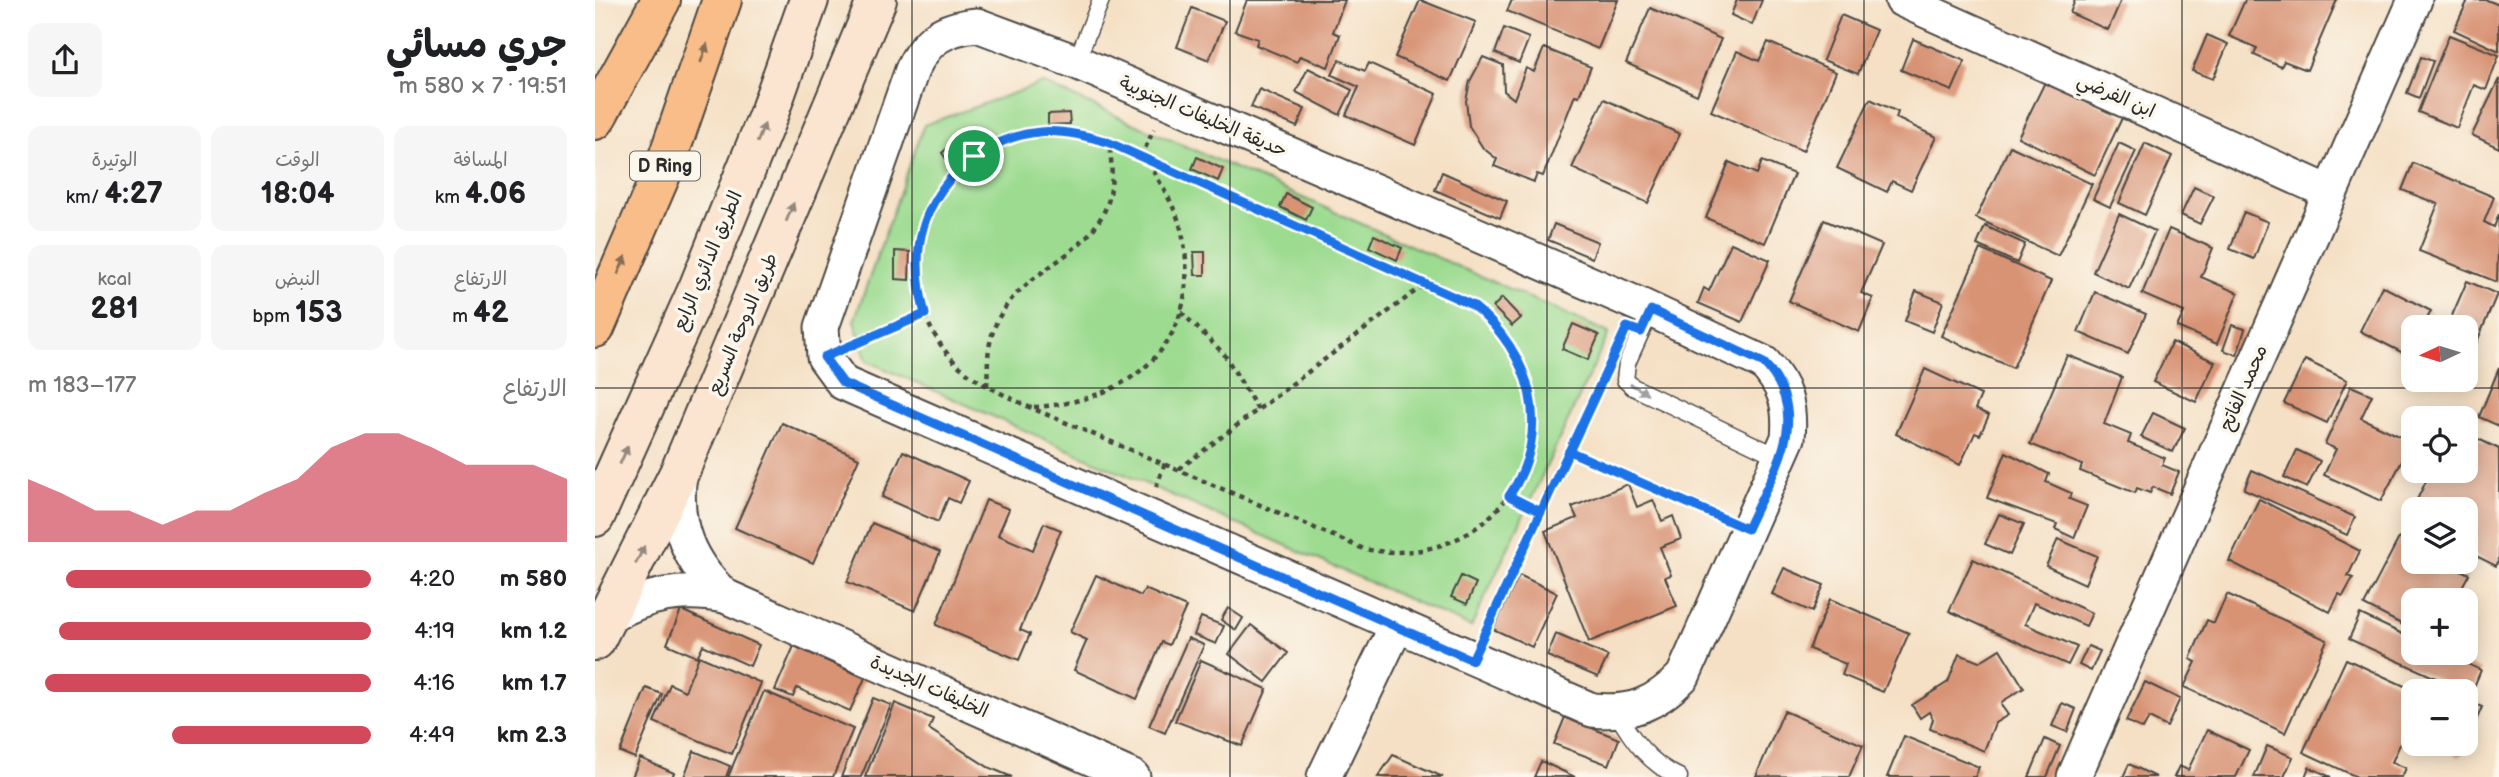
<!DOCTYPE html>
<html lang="ar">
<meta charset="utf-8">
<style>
:root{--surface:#fff;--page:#f6f6f6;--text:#202124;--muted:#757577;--accent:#d1495b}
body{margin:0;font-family:"Balsamiq Sans","Playpen Sans Arabic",sans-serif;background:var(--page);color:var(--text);direction:rtl;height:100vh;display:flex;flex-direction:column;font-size:26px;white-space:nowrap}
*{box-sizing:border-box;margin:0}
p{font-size:23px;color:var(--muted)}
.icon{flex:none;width:38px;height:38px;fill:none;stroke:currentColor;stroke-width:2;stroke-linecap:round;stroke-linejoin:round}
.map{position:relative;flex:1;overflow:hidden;direction:ltr}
.drawer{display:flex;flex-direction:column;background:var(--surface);width:595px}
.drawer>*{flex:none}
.needle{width:46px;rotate:266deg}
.fabs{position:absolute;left:1806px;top:315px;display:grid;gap:14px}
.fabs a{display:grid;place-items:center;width:77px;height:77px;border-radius:14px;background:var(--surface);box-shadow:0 4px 18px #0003;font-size:35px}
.pin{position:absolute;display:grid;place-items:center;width:60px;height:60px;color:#fff;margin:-30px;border:4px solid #fff;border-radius:50%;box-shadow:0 2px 7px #0007}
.round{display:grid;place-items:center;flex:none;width:74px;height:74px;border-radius:14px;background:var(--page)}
.head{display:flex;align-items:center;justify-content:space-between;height:119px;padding:0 28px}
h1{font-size:38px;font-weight:700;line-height:52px}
.figures{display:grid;grid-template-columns:repeat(3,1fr);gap:10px;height:119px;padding:7px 28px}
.figures div{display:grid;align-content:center;border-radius:14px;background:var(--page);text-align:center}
.figures b{font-size:30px;font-weight:700}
.figures small{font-size:19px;font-weight:400}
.figures p{font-size:19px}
.chart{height:196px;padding:14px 28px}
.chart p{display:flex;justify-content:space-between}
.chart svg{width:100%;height:126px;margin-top:7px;fill:var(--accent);opacity:.7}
ul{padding:0 28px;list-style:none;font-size:23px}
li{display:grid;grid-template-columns:112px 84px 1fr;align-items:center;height:52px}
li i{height:18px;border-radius:9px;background:var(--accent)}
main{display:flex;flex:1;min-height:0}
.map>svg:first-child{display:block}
.green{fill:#9cdb90;stroke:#64835e;stroke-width:2}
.building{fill:#d89375}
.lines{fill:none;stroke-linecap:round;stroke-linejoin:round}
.lane-casing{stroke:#494642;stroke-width:19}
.street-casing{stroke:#494642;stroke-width:37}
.secondary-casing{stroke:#494642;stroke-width:42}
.primary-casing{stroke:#494642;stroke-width:42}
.highway-casing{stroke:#494642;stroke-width:42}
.path{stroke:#494642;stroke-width:4.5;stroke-dasharray:5 5;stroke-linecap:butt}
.lane{stroke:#fff;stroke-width:16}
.street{stroke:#fff;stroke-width:33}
.secondary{stroke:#fce5d0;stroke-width:38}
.primary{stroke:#f8bd89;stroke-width:38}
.highway{stroke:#f8bd89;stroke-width:38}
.oneway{fill:#876d55}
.oneway2{fill:#94887e}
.oneway3{fill:#a0a0a0}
.route-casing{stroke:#fff;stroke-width:14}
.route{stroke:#1a73e8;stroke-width:9}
.grid{fill:none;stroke:#2b2b2b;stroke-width:2;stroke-opacity:0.55}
.labels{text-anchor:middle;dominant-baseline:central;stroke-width:7;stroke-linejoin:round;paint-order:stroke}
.shield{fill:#fbf7ec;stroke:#696865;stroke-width:2}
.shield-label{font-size:18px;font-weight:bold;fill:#2b2b2b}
.street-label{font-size:19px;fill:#2b2b2b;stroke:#fbf7ec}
</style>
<main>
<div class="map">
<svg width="1904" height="777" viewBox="0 0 1904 777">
<rect width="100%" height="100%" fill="#fbf7ec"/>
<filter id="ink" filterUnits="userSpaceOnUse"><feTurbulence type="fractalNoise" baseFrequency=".0143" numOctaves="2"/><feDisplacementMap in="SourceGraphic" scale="14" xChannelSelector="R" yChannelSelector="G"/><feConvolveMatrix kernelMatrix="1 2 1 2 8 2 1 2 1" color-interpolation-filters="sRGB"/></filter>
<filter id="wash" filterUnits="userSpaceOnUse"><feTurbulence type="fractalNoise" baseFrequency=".00686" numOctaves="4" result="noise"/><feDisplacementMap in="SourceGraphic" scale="28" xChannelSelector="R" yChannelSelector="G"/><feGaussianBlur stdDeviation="1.57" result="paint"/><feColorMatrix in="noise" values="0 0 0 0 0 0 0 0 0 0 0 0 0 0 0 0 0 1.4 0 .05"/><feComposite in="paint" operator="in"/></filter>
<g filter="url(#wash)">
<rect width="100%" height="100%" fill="#f5e0c5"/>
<path class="green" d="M447,83L1014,333L876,627L272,361L259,321L329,125Z"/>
<g id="blocks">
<g class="building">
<path d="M652,0H750L738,32L745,35L733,67L705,56L702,62L661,45L663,39L640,31Z"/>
<path d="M825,0L881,22L855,81L800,57Z"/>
<path d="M917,0H1023L1003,49L912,11Z"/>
<path d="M1142,0H1167L1157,25L1136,15Z"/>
<path d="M1480,0H1526L1513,30L1475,13Z"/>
<path d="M1650,0H1742L1712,70L1689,61L1686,67L1659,55L1662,48L1634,36Z"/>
<path d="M1873,0H1892L1904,5V51L1859,30Z"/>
<path d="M597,8L630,21L614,60L582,47Z"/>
<path d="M1055,8L1126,39L1102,95L1031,63Z"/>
<path d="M1246,15L1281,30L1263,74L1228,60Z"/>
<path d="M909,28L934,38L924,63L900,53Z"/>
<path d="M1612,35L1633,44L1618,79L1597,71Z"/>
<path d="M1854,35L1904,55L1891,90L1879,85L1862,128L1823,112Z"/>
<path d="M1318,39L1370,61L1357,91L1306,70Z"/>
<path d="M1173,42L1241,72L1208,151L1116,111L1142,51L1164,61Z"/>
<path d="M949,48L996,67L984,96L980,95L948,176L942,174L939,182L899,166L902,159L888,148L874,126L871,101L875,81L888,57L908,65L909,91L919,99L931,68L939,72Z"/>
<path d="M1826,57L1838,61L1824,98L1812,93Z"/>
<path d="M744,60L770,71L774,63L842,94L820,145L751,115L764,87L737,75Z"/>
<path d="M713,68L757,90L745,115L701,92Z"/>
<path d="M1452,78L1528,116L1500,175L1423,137Z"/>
<path d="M1904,79V148L1877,135Z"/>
<path d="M664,89L710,109L702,127L656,107Z"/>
<path d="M1009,99L1085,134L1053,203L977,168Z"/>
<path d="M1275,99L1303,112L1301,118L1341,137L1316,190L1297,181L1292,192L1242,168Z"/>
<path d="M474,113L475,124L453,125V114Z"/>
<path d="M363,139L372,149L355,164L347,153Z"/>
<path d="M1524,143L1541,151L1515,207L1498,199Z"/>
<path d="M1550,143L1577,156L1550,215L1524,203Z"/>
<path d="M1415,146L1497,184L1463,256L1381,218Z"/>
<path d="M602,157L628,169L623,181L597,169Z"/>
<path d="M1167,161L1199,174L1170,243L1111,218L1134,162L1162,174Z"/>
<path d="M1818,163L1899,197L1889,222L1899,227L1904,214L1902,282L1824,251L1843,204L1807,190Z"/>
<path d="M847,172L912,201L905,218L840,190Z"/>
<path d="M1599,187L1619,196L1605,224L1586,215Z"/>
<path d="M691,194L717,207L711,220L685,207Z"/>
<path d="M1649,212L1673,222L1659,259L1635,249Z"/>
<path d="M1524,214L1560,231L1534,289L1498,272Z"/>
<path d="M1229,220L1287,245L1266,293L1278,298L1264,332L1194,301Z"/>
<path d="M959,224L1003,242L997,258L953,240Z"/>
<path d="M1390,226L1430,244L1422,263L1382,245Z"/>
<path d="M1574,229L1618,248L1606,277L1643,293L1622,344L1582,327L1589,312L1547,294Z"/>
<path d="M779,235L807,248L802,260L774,247Z"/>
<path d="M1136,243L1175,260L1147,322L1103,303L1109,288L1114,291Z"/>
<path d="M1385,249L1456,281L1418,368L1346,336Z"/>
<path d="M300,251L315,252L314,280L300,279Z"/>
<path d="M599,252H610V275H600Z"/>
<path d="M1872,281L1902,294L1871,368V327H1852Z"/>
<path d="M1787,286L1836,311L1828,327H1818V346L1814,356L1765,331Z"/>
<path d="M1321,291L1348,302L1337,332L1310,321Z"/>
<path d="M1500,292L1551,314L1533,354L1483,332Z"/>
<path d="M907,298L926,318L917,326L898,307Z"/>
<path d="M978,324L1004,335L993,360L967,349Z"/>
<path d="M1637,325L1650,329L1642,355L1628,350Z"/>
<path d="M1577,342L1620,362L1601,402L1558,382Z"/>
<path d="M1472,355L1527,377L1509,424L1536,435L1533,443L1570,458L1567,465L1584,472L1575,494L1558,487L1555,493L1542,488L1540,493L1485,471L1487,465L1435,444Z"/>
<path d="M1710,360L1752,380L1732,423L1689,403Z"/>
<path d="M1904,368V426L1884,417Z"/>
<path d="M1330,369L1386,395L1380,409L1394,415L1385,435L1380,433L1365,465L1301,434Z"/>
<path d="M1756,386L1777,395L1766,418L1817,442L1786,501L1729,475L1741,449L1730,444Z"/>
<path d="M1558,413L1590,428L1578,452L1546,437Z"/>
<path d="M187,423L264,458L218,563L140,528Z"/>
<path d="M1871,433L1904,449V560L1901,566L1871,551V509H1818V525L1811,522L1836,471H1871Z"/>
<path d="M1702,450L1725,461L1712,488L1689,477Z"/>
<path d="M308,451L374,481L364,503L353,498L343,522L287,497Z"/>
<path d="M1411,452L1454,474L1451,482L1476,493L1474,499L1492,506L1479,538L1460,529L1462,524L1392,498Z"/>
<path d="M1657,470L1760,517L1752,535L1649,489Z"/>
<path d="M1033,484L1042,507L1058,500L1067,521L1078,516L1086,539L1065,547L1076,575L1070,577L1082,606L994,642L950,531L982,518L977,507Z"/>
<path d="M1664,499L1765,551L1753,576L1758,578L1748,596L1744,594L1735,612L1634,561Z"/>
<path d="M391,500L414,509L403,535L438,550L449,523L466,530L425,630L435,634L424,660L341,625Z"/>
<path d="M1404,514L1429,524L1415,555L1390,544Z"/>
<path d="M277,523L345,552L320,611L252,582Z"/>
<path d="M1804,538L1818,545V562H1850L1874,574L1860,600H1818V630L1769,605Z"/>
<path d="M1463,539L1502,556L1490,584L1451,566Z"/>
<path d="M1378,559L1497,613L1491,626L1439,603L1430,624L1482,647L1473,665L1354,611Z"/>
<path d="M1189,568L1229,585L1217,612L1177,594Z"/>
<path d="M501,575L546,596L550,589L591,607L574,645L567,642L542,699L479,670L492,640L475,632Z"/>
<path d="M924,575L962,593L937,647L898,629Z"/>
<path d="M866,576L881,583L872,604L856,597Z"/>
<path d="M1632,594L1732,640L1690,733L1589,687L1601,662L1595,659L1612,620L1619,623Z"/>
<path d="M1235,599L1314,633L1288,692L1247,675L1251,664L1214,649Z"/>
<path d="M633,608L648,618L641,630L626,620Z"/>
<path d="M86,610L164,645L155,666L108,645L102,657L72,644Z"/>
<path d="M1765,614L1818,639V653H1867L1864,660L1886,670L1876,694L1754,639Z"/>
<path d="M606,617L629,626L621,644L599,635Z"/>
<path d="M656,625L693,653L671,682L634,654Z"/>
<path d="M961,634L1013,656L1003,677L952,656Z"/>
<path d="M593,638L609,645L570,733L554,726Z"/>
<path d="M199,646L270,678L255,711L202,688L198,697L180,690Z"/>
<path d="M1493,646L1505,651L1496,671L1484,665Z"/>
<path d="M1405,649L1429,688L1408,701L1406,705L1413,715L1400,723L1389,751L1335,729L1338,719L1334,712L1325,718L1317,705L1353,682L1364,654L1384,662Z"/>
<path d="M104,656L166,683L137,754L59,722L75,684L90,691Z"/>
<path d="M1751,659L1818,690V724L1815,722L1797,762L1811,768L1807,777H1762L1708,752Z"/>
<path d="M606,660L672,689L647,746L580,721Z"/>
<path d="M1550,682L1585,699L1572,727L1554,718L1548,729L1531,721Z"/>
<path d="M51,688L67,694L40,758L25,752Z"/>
<path d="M169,691L258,729L238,777H133Z"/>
<path d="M278,698L296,705L266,777H246Z"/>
<path d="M1871,700L1887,707L1865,757L1836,744H1871Z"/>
<path d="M300,703L338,719L334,729L393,767L417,777H270Z"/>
<path d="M1467,703L1481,709L1472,732L1457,726Z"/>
<path d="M1189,711L1268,745L1254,777L1161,776Z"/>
<path d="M970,717L1024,739L1014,765L959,744Z"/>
<path d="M1612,730L1654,750L1641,777H1579L1584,766L1593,770Z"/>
<path d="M1309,736L1384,767L1380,777H1292Z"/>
<path d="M1450,739L1465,746L1452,777H1434Z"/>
<path d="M1672,746L1698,757L1689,777H1659Z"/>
<path d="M99,751L135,766L131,777H89Z"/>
<path d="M798,755L848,777H783Z"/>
<path d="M45,758L79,773L77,777H37Z"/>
<path d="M946,761L980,777H939Z"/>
<path d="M1534,764L1561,777H1528Z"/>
<path d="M1714,767L1736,777H1710Z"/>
</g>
</g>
</g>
<g filter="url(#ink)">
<use href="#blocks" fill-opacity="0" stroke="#494642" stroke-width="2"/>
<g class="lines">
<defs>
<g id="lane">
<path d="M481,62L506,0"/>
<path d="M1056,310L1032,363L1030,380L1038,387L1184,457"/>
<path d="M1022,713C1037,740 1055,764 1084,777"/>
</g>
<g id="street">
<path d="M1307,0L1734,192"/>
<path d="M382,25L481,62L1045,305L1169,363C1190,386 1196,406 1193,438L1088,676C1060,705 1036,714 997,710L248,383L229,357L227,327L317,70C331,39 349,28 382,25Z"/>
<path d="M85,474C78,524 93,562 130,596"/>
<path d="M15,616C53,594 87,588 130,596L538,777"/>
<path d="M729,777L801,627"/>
<path d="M1479,777L1820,0"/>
</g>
<g id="secondary">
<path d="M0,517L104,286L174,113L214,0"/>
<path d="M0,641L85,471L282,0"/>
</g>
<path id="primary" d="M0,328L71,163L127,0"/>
<path id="highway" d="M0,120L66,0"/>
</defs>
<use href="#lane" class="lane-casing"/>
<use href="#street" class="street-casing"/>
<use href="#secondary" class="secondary-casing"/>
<use href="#primary" class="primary-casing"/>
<use href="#highway" class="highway-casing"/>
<g class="path">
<path d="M462,130L484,133L515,143L877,305C998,400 922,577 769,549L434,407C404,392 372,379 351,352C277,255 347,136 462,130Z"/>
<path d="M546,157L559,129"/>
<path d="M586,312L629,354L663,410"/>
<path d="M259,345L330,314"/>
<path d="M392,386C393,372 392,357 395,343C409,271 491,266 513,202C519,184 516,162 515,143"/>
<path d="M439,407C540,401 610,340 587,233C582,208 565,184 553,161"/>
<path d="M974,451L1124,517"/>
<path d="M584,469L830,284"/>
<path d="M561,487L570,463"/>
<path d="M913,496L946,512"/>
<path d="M890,630L1007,382"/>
</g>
<use href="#lane" class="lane"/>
<use href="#street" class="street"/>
<use href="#secondary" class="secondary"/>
<use href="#primary" class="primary"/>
<use href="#highway" class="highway"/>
</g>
<defs><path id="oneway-solid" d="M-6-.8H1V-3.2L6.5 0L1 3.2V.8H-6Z" transform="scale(1.75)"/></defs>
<g class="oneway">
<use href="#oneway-solid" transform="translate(109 53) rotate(-71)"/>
<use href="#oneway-solid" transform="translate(27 265) rotate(-67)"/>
</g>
<g class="oneway2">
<use href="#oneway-solid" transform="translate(166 133) rotate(-68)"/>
<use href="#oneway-solid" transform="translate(195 212) rotate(-68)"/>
<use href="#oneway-solid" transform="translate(29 455) rotate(-66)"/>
<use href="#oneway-solid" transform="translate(45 555) rotate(-64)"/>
</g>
<use class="oneway3" href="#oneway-solid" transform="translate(1044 389) rotate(29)"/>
</g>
<g class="lines" filter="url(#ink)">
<defs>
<path id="route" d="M379,156C326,199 313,249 330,314L229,357L248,383L877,660C929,549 981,438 1032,327L1046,332L1056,310L1169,363C1220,418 1177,472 1152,529L974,451L946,512L914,496C959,431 936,351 877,305L515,143C462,126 428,126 379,156"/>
</defs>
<use href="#route" class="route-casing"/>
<use href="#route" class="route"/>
</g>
<path class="grid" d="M317,0V777M635,0V777M952,0V777M1269,0V777M1587,0V777M0,388H1904"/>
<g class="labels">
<rect class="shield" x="35" y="151.5" width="70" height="29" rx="5"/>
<g class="shield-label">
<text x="70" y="166">D Ring</text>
</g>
<g class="street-label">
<text transform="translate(1521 96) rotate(24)">ابن الفرضي</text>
<text transform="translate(608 117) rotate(23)">حديقة الخليفات الجنوبية</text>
<text transform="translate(113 261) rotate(-67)">الطريق الدائري الرابع</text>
<text transform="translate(148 324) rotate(-67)">طريق الدوحة السريع</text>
<text transform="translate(1649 388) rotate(-66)">محمد الفاتح</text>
<text transform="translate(334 687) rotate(24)">الخليفات الجديدة</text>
</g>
</g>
</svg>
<div class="fabs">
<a><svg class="needle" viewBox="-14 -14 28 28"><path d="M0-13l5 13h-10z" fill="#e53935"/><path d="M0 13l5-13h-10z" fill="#757577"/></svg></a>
<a><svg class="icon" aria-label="locate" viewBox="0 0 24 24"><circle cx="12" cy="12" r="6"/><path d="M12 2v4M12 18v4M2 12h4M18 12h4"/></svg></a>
<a><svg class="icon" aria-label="layers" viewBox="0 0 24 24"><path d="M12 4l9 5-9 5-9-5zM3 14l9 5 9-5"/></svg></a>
<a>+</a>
<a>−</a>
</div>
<div class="pin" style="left:379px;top:156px;background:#1e9e55"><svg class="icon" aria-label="arrive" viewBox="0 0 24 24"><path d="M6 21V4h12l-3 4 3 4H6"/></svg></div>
</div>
<section class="drawer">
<div class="head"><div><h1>جري مسائي</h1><p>19:51 · 7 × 580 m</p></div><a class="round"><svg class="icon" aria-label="share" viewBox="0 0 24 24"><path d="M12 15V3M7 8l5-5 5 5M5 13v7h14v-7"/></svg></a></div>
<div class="figures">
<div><p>المسافة</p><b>4.06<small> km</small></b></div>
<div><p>الوقت</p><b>18:04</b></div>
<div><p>الوتيرة</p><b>4:27<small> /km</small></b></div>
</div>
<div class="figures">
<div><p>الارتفاع</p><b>42<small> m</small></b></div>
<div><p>النبض</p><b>153<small> bpm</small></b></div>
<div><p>kcal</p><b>281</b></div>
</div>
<div class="chart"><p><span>الارتفاع</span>177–183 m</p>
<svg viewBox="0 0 160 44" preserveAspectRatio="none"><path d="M0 44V22L10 27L20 33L30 33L40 38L50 33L60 33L70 27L80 22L90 11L100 6L110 6L120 11L130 17L140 17L150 17L160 22V44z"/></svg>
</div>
<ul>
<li><b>580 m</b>4:20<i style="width:89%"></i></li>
<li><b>1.2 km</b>4:19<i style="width:91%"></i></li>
<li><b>1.7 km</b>4:16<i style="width:95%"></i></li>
<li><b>2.3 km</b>4:49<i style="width:58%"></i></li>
</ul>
</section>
</main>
